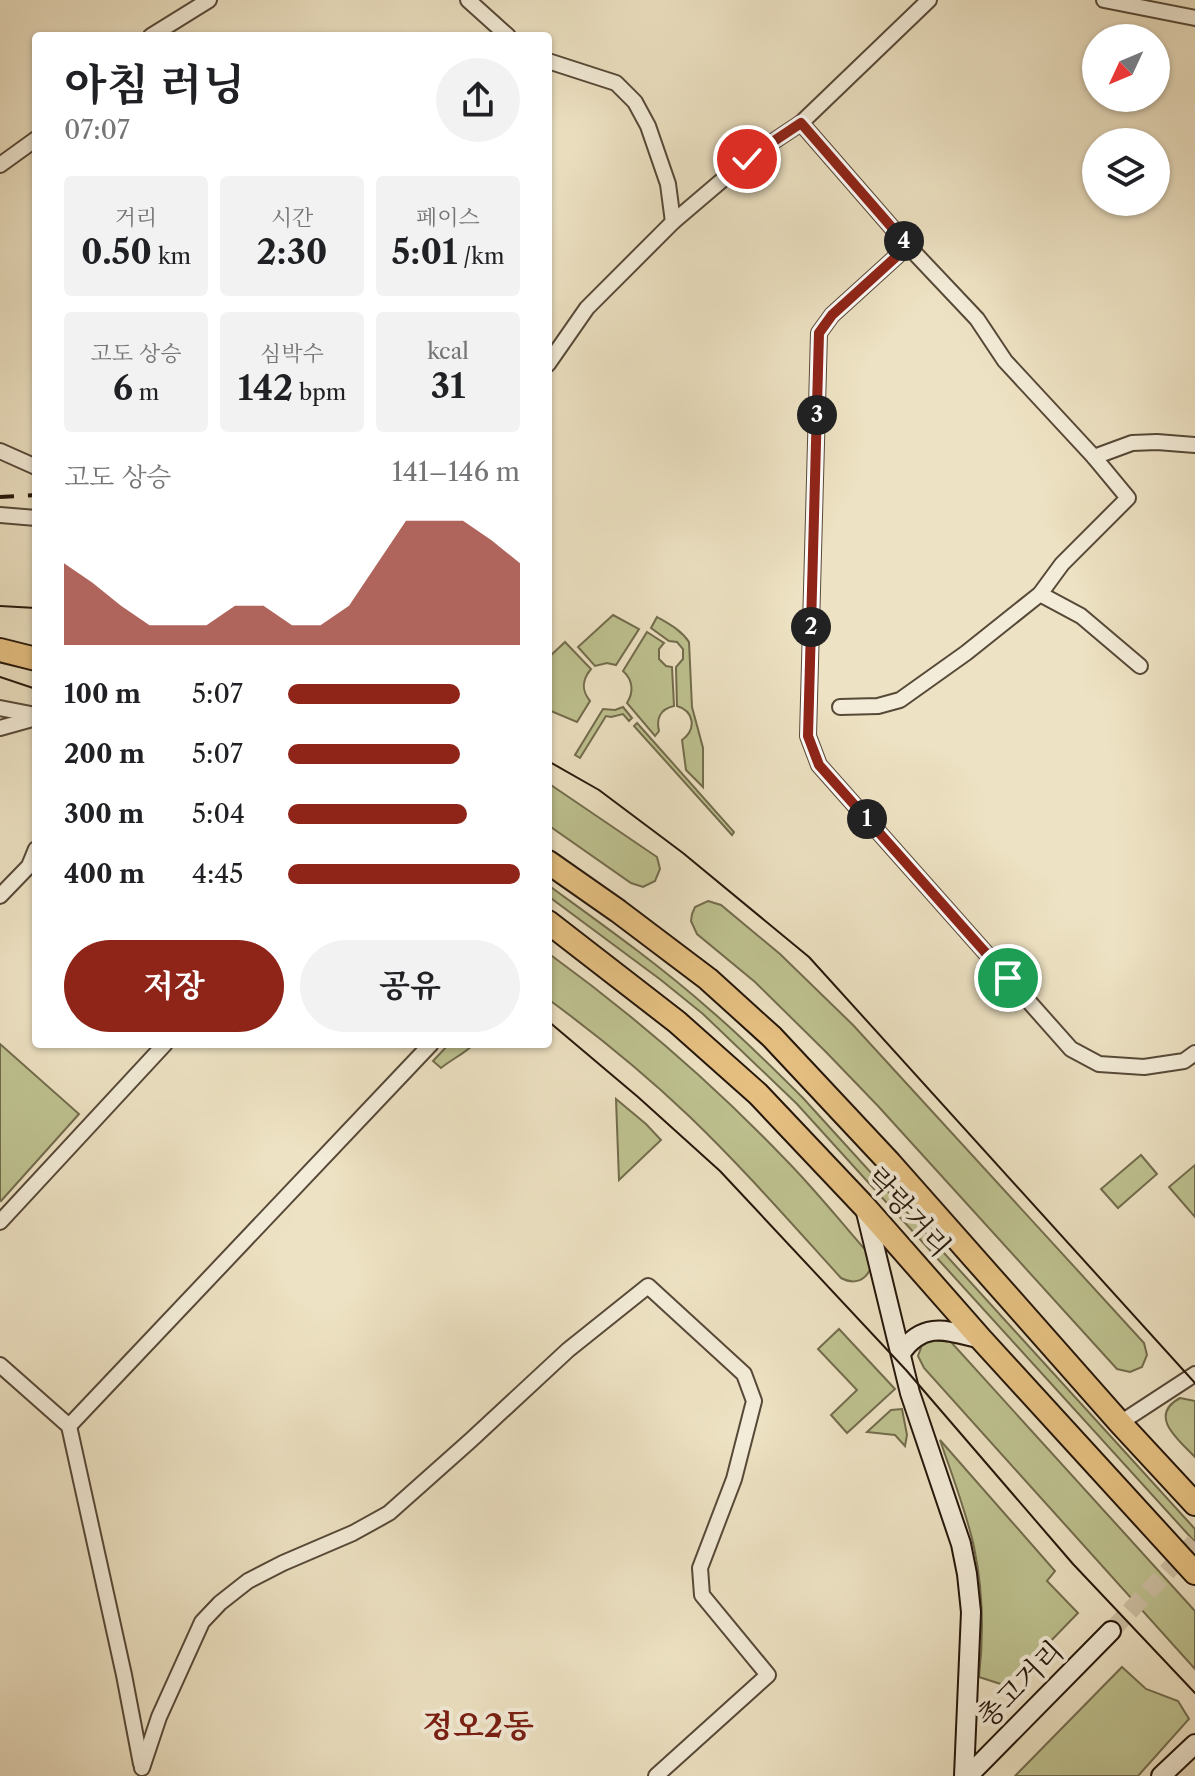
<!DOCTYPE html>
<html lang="ko">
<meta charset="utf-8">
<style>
:root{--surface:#fff;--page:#f2f2f2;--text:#202124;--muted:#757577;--accent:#8f2418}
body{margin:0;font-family:"Libre Caslon Text","Noto Serif KR",serif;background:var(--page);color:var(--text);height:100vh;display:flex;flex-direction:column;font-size:30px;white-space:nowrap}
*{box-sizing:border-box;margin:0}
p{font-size:26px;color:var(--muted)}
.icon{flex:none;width:44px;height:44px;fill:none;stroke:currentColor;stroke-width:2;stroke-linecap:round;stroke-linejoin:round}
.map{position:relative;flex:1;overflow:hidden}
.details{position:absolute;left:32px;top:32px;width:520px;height:1016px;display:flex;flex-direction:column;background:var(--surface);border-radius:8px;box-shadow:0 2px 6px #0004}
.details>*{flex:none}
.needle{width:52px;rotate:226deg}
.fabs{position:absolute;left:1082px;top:24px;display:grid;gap:16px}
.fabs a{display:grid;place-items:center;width:88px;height:88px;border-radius:50%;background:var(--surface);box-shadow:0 2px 6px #0004;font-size:40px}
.pin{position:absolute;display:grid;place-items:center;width:68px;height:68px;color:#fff;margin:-34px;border:4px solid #fff;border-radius:50%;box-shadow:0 2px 8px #0007}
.km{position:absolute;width:40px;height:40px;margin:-20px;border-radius:50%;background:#222;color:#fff;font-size:22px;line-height:40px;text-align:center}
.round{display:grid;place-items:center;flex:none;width:84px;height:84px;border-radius:42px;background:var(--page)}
.headline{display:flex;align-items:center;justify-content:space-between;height:136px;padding:0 32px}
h1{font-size:44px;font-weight:700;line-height:60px}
.metrics{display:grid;grid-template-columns:repeat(3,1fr);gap:12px;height:136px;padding:8px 32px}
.metrics div{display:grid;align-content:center;border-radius:8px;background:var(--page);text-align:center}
.metrics b{font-size:34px;font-weight:700}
.metrics small{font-size:22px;font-weight:400}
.metrics p{font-size:22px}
.chart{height:224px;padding:16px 32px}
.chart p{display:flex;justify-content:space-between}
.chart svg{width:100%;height:144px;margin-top:8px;fill:var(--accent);opacity:.7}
.primary-button{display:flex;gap:16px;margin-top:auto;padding:16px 32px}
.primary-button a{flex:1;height:92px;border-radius:48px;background:var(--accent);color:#fff;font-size:32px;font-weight:700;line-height:92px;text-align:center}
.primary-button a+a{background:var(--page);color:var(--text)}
ul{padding:0 32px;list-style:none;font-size:26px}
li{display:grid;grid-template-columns:128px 96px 1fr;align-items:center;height:60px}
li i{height:20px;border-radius:10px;background:var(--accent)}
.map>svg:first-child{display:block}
.grass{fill:#bec290;stroke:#726c4d;stroke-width:2}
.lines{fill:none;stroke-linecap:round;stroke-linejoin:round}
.secondary-tunnel{stroke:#cfc3a7;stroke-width:18;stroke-dasharray:18 9;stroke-linecap:butt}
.minor-casing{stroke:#574938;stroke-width:18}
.secondary-casing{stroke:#25160a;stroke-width:22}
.primary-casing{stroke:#25160a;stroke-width:26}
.minor{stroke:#f3ecd8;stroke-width:14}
.secondary{stroke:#f3ecd8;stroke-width:18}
.primary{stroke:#e6c182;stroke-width:22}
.tram{stroke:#25160a;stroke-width:2}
.rail{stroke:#25160a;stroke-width:4;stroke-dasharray:14 14;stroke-linecap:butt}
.route-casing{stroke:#fff;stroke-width:16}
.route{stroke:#8f2418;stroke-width:10}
.labels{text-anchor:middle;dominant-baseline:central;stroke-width:8;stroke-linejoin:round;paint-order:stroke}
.street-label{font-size:28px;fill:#25160a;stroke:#f3ecd8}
.quarter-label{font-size:32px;font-weight:bold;fill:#7a1f14;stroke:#f3ecd8}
</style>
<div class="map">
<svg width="1195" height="1776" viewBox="0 0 1195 1776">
<rect width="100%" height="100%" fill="#ede2c3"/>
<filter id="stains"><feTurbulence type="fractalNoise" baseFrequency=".0025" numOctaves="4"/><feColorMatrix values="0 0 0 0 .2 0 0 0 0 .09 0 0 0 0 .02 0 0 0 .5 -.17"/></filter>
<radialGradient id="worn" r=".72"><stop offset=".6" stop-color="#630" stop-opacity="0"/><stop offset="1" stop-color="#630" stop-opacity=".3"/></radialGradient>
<g class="grass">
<path d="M613,615L639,629L616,665L607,663L595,666L578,647Z"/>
<path d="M657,617C669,624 681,630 689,642L692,707L703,748V787L686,770L682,740C697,729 694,711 677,706L676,667L683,659V649L677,642L669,641L651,628Z"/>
<path d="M647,632L664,643L659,649V659L666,666L672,667L674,706C660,709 656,719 659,731L655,736L627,703C634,692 633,680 623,671Z"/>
<path d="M565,642L591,669C582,680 581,690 590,701L577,722L551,711L548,716V658Z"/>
<path d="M623,707L632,718L629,721L623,714L611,717L606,716L580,758L575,755L603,709L615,710Z"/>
<path d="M637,723L734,832L732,835L634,726Z"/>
<path d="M548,783L657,857L660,869L655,881L643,887L631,883L548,825Z"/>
<path d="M548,885C603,925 658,964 709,1009C742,1037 772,1067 803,1098L1195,1529V1542L797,1104L703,1014L661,980L548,896Z"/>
<path d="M708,901L721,905L780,954L853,1025L1144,1343L1147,1355L1142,1367L1130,1372L1117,1369L878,1106L826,1052L755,982L697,934L691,921L692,914L695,907Z"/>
<path d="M548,953C632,1014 711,1082 783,1157C813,1187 840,1221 868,1253L871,1267C866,1281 854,1285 841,1278C791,1223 743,1168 690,1117C645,1074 597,1035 548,999Z"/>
<path d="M0,1044L79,1114L1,1201L0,1200Z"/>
<path d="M449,1044H474C464,1054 452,1059 441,1068L433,1061Z"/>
<path d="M616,1099L646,1124L661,1140L619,1180Z"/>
<path d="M1141,1155L1157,1174L1118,1208L1101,1189Z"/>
<path d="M1195,1165V1217L1169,1187Z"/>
<path d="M839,1329L895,1389L847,1433L831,1415L857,1390L818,1349Z"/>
<path d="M944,1337L951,1342L1195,1611V1669L924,1368L918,1356L923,1342Z"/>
<path d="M1180,1398L1195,1401V1457C1179,1440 1147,1416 1180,1398Z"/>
<path d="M902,1409L907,1435L905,1446L895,1435L867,1432L891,1410Z"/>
<path d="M940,1440L1055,1571L1047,1581L1078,1613L1007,1686L979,1677C984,1633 983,1590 974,1547C966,1511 952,1475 940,1440Z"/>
<path d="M1122,1667L1146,1689L1178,1701L1189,1719L1138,1776H1015Z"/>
</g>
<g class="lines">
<path class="secondary-tunnel" d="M1111,1631L1195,1542"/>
<defs>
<g id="minor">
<path d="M468,0L508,36"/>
<path d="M1104,0L1195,18"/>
<path d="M151,36L209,0"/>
<path d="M548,61L616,83L635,102L648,126L668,184L673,222"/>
<path d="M801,123L908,246L832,315L819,333L808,736L819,765L1071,1049L1099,1064L1144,1067L1184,1061L1195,1053"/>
<path d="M0,165L36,139"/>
<path d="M548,364L587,308L673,222L747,159L801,123L929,0"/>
<path d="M0,451L36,467"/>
<path d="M1094,457L1132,443L1157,442L1195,445"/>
<path d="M0,515L36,518"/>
<path d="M1040,594L1081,616L1140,666"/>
<path d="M840,707L878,706L900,700L966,653L1040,594L1062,564L1128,498L1094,457L1005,361L977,319L908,246"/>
<path d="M0,708L36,715"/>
<path d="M0,728L36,718"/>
<path d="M0,896L29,866L36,849"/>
<path d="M0,1222L165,1044"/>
<path d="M0,1365L69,1426L124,1675L141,1764"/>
<path d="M1120,1423L1195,1374"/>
<path d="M69,1426L431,1044"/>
<path d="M142,1768L159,1717L202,1622L220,1603L248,1581L283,1563L353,1533L389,1513L471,1440L568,1350L648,1286L744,1374L754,1401L734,1479L700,1568L702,1595L768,1675L656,1776"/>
</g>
<g id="secondary">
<path d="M865,1208L910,1393L961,1544L967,1574L971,1612L964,1776"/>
<path d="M901,1353C924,1320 948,1331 981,1339"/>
<path d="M968,1776L1111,1631"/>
<path d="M1161,1776L1195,1744"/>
</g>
<g id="primary">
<path d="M0,650L36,659"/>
<path d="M548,862L618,911L708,979L772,1037L890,1163L1120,1423L1195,1504"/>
<path d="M548,922L677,1022L758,1094L864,1206L981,1339L1195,1573"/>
</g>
</defs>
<use href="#minor" class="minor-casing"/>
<use href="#secondary" class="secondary-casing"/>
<use href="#primary" class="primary-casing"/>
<use href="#minor" class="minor"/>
<use href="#secondary" class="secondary"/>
<use href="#primary" class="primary"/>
<g class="tram">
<path d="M0,606L36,608"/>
<path d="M0,677L36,689"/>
<path d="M548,761L599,790L683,853L809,957L1195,1383"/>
<path d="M548,1021L638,1097L720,1171L906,1370L1073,1564L1195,1693"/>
</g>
<path class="rail" d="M0,497L36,495"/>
</g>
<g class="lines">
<defs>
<path id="route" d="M747,159L801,123L908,246L832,315L819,333L808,736L819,765L1008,978"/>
</defs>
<use href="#route" class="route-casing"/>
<use href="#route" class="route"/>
</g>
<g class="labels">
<g class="street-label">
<text transform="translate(909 1212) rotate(48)">락랑거리</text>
<text transform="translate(1020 1684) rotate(-45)">총고거리</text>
</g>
<g class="quarter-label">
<text x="478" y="1725">정오2동</text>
</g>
</g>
<rect width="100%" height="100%" filter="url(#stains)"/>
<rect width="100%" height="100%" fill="url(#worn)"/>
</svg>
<div class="fabs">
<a><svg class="needle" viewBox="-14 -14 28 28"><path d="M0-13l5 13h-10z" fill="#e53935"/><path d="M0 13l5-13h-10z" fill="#757577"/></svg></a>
<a><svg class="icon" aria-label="layers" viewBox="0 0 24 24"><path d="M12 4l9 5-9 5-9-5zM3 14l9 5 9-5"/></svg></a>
</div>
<div class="pin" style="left:1008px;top:978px;background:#1e9e55"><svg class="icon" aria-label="arrive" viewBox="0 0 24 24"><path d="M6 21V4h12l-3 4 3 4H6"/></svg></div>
<div class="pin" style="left:747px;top:159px;background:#d93025"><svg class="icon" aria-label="check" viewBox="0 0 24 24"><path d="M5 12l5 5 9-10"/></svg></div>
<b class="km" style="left:867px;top:819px">1</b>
<b class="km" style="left:811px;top:627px">2</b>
<b class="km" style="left:817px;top:415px">3</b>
<b class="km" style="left:904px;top:241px">4</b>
<section class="details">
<div class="headline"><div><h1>아침 러닝</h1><p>07:07</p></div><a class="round"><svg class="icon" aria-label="share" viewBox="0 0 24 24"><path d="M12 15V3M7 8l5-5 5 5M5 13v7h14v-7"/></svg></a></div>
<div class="metrics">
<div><p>거리</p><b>0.50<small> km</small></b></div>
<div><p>시간</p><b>2:30</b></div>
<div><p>페이스</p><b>5:01<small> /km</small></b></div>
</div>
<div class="metrics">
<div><p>고도 상승</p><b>6<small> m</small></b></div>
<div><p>심박수</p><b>142<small> bpm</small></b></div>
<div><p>kcal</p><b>31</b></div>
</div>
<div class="chart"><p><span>고도 상승</span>141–146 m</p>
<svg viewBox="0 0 160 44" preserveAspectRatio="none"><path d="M0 44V19L10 25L20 32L30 38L40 38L50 38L60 32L70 32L80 38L90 38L100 32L110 19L120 6L130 6L140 6L150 12L160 19V44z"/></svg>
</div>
<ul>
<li><b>100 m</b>5:07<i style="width:74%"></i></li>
<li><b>200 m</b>5:07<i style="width:74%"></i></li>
<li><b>300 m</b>5:04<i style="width:77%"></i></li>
<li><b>400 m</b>4:45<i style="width:100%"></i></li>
</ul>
<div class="primary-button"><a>저장</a><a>공유</a></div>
</section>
</div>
